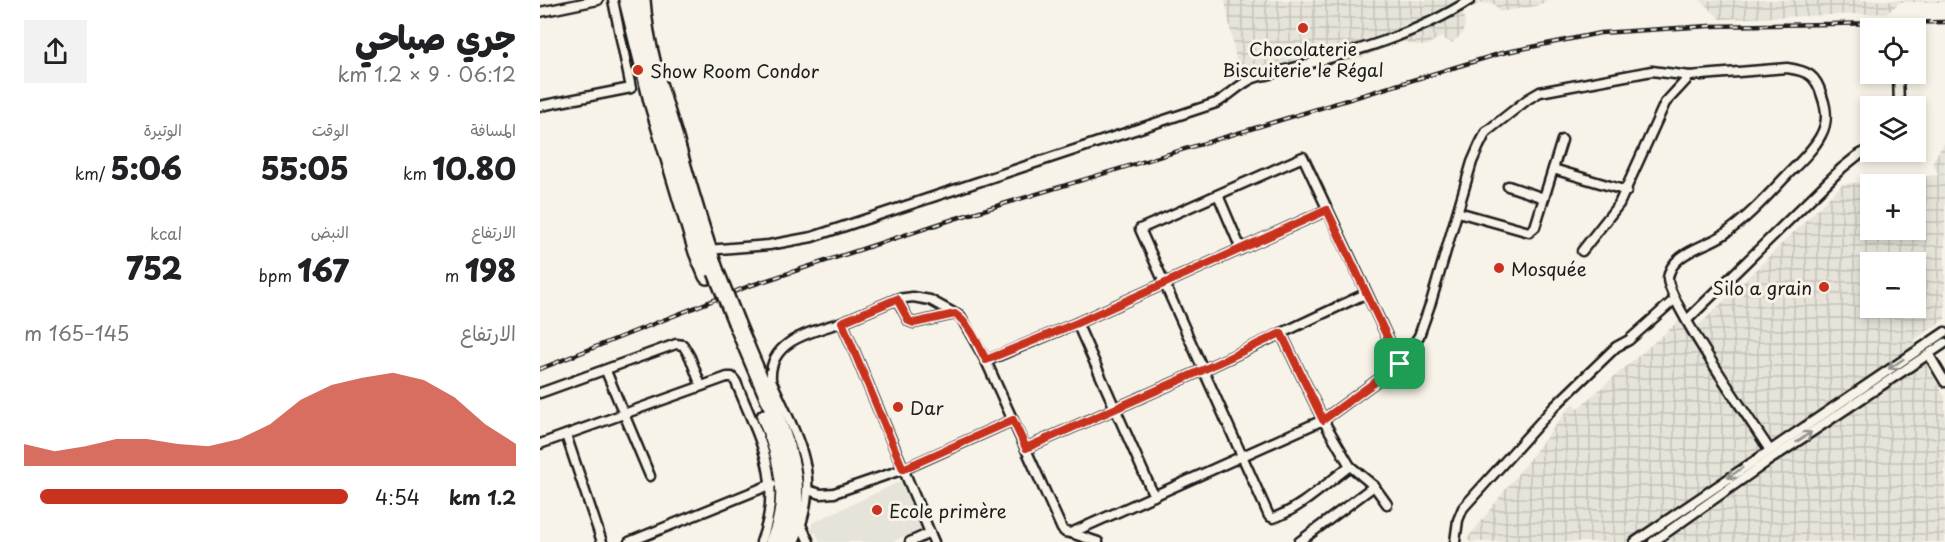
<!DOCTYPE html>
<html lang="ar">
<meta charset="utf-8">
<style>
:root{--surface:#fff;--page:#f2f2f2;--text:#202124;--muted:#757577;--accent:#c8321e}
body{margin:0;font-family:"Playpen Sans","Playpen Sans Arabic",sans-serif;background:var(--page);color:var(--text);direction:rtl;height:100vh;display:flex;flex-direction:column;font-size:22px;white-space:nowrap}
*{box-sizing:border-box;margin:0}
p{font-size:20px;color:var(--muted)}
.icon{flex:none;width:33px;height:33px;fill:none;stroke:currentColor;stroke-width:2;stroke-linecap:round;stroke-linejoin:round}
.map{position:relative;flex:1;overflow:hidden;direction:ltr}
.side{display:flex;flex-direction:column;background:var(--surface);width:540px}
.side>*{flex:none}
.tools{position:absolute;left:1320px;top:18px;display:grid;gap:12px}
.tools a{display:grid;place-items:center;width:66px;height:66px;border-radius:0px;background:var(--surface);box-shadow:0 3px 9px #0003;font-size:30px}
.pin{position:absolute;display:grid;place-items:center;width:51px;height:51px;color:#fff;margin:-26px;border-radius:12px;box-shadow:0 3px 9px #0006}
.round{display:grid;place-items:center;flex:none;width:63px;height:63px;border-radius:0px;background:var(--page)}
.head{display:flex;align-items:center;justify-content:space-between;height:102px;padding:0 24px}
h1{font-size:33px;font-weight:800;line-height:45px}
.metrics{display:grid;grid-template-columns:repeat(3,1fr);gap:9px;height:102px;padding:6px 24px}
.metrics div{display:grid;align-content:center}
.metrics b{font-size:30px;font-weight:800}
.metrics small{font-size:16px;font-weight:400}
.metrics p{font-size:16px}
.chart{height:168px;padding:12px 24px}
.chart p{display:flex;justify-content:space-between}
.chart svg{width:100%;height:108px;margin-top:6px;fill:var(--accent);opacity:.7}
ul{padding:0 24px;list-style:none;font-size:20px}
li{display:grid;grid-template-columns:96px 72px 1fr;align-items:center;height:45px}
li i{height:15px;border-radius:8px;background:var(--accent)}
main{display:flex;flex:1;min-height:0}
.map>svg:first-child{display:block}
.built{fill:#e6e3d9}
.industrial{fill:url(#industrial-grid);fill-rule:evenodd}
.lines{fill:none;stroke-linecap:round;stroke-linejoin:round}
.street-casing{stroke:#1c1c1c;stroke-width:13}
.highway-casing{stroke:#1c1c1c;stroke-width:20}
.street{stroke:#f7f3e8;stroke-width:8}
.highway{stroke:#f7f3e8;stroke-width:15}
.rail-casing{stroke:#1c1c1c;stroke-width:4.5}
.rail{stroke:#f7f3e8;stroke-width:2;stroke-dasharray:7;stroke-linecap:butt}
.highway-bridge-casing{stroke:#1c1c1c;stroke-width:20;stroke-linecap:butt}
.highway-bridge{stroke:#f7f3e8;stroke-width:15}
.oneway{stroke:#94928c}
.route-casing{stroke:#fff;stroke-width:12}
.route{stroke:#c8321e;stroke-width:8}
.poi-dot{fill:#c8321e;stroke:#f7f3e8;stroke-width:2}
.labels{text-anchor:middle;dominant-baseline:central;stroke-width:6;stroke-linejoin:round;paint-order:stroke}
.poi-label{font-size:18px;fill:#1c1c1c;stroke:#f7f3e8;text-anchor:start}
</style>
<main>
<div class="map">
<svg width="1405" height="542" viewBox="0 0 1405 542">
<defs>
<pattern id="industrial-grid" width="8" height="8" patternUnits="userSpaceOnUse" patternTransform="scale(1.5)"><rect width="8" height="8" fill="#e6e3d9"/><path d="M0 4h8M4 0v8" fill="none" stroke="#c5c2ba"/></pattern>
</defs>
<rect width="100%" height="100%" fill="#f7f3e8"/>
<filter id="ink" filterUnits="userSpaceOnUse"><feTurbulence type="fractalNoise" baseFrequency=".0167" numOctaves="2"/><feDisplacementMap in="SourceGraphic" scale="12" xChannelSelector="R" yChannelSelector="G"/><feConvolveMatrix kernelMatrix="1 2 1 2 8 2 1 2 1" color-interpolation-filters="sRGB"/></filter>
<g filter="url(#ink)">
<path class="built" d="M361,481L381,529L352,542H280L276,533H273L271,529L272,523Z"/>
<g class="industrial">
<path d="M685,0H1010L996,6L959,12L954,4L942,3L928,9L923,13L925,24L922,34L912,43L900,37L886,46L874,45L864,41L825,56L796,64L733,79H713L703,76L698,71Z"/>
<path d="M1160,0H1405V2H1360L1347,13L1180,19Z"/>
<path d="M1405,142V319L1373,341L1405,397V542H930L927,539L1033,403L1038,408L1140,320L1149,335L1303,184L1399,175L1392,162ZM1330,184H1376V230H1330ZM1330,262H1376V308H1330Z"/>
</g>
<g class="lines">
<defs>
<g id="street">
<path d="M0,12L58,0"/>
<path d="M1358,74L1359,106"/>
<path d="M0,106L91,88L73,0"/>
<path d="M1013,169L1087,191"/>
<path d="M968,186L1004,198"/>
<path d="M678,195L701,249"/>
<path d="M918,212L989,232L995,227L1022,140"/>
<path d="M167,250L229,245L272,237L676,103C693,94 706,76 727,75C797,56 868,40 930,0"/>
<path d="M1042,251L1079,204L1125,103L1150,76"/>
<path d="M357,299L369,321L374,323L415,314"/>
<path d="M1147,320L1302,168L1317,156L1330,149"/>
<path d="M537,323L614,496"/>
<path d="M741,333L783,420L810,466L834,486L847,504"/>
<path d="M1389,355L1405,382"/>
<path d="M446,361L537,323L787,210"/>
<path d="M66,371L110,476"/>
<path d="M0,393L136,344L143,345L150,357L161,386"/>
<path d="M26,435L62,542"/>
<path d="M0,444L187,377H192L196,382C219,439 245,480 221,542"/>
<path d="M486,448L663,370L825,294"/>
<path d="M810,466C788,482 759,510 733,518L729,516L600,229L763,157L860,364"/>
<path d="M267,490L281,494L294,493L364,469L473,420"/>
<path d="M261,525L269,542"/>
<path d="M390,533L302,322L357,299L373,297L390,300L421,317L446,361L522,529L525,532L531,533L783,420L860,364L879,336L891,302L932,162L939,146L946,132L988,99L1000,92L1112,71L1150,76L1247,68C1268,71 1276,75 1282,96C1287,110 1288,122 1281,135C1274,149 1260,162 1249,173C1228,195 1208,218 1183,235C1165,247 1131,253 1128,278C1126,299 1213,424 1229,449"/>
<path d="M531,533L558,542"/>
<path d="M89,542L232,484"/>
<path d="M254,542C284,476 258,440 231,380C228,340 272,332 302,322"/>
<path d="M370,542L390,533L394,542"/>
<path d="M759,542L834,486"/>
<path d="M915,542L918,520L923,508L1014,407L1076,347L1089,340L1135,299"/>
<path d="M1095,542L1405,332"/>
<path d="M1113,542L1228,461L1405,343"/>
</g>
<g id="highway">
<path d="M87,0L113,105L157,252L167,276"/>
<path d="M102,0C105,46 120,91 134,135C147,181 160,227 176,272"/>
<path d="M196,322C206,346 216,370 227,395C246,441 268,492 245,542"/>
<path d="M225,417C242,457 253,501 233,542"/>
</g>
</defs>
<use href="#street" class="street-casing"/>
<use href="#highway" class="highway-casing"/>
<use href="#street" class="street"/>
<use href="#highway" class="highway"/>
<defs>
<path id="rail" d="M0,369L209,286L417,218L962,53L1060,33L1169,26L1405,22"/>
</defs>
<use href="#rail" class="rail-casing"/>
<use href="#rail" class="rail"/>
<defs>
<path id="highway-bridge" d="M176,272L196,322"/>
</defs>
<use href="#highway-bridge" class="highway-bridge-casing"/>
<use href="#highway-bridge" class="highway-bridge"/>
</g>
<defs><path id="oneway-shaft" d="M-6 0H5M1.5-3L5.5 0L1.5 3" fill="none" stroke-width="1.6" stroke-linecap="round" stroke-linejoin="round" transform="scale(1.5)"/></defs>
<g class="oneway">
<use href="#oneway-shaft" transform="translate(1356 364) rotate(146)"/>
<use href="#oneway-shaft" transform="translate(1264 437) rotate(-34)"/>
<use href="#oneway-shaft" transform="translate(1195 473) rotate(145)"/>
</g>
</g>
<g class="lines" filter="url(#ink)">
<defs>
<path id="route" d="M787,210L860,364L783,420L741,333L663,370L486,448L473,420L363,469L302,322L357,299L369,321L374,323L415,314C430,324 438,345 446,360L537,323Z"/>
</defs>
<use href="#route" class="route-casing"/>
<use href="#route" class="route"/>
</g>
<g class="poi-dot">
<circle cx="763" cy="28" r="6"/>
<circle cx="98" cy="70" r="6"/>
<circle cx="959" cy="268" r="6"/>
<circle cx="1284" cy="287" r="6"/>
<circle cx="358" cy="407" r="6"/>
<circle cx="337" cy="510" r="6"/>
</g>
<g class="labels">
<g class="poi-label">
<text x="763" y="48" text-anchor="middle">Chocolaterie<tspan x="763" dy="21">Biscuiterie le Régal</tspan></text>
<text x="110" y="70">Show Room Condor</text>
<text x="971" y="268">Mosquée</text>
<text x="1272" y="287" text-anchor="end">Silo a grain</text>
<text x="370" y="407">Dar</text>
<text x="349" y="510">Ecole primère</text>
</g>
</g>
</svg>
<div class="tools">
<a><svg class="icon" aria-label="locate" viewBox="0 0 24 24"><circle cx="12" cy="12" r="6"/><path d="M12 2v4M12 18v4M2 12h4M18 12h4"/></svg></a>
<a><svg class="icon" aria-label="layers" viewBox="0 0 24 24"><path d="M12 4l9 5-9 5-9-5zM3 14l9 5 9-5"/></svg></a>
<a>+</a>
<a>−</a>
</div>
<div class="pin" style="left:860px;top:364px;background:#1e9e55"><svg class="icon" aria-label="arrive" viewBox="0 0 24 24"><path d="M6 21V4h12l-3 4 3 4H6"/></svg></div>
</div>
<section class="side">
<div class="head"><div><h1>جري صباحي</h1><p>06:12 · 9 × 1.2 km</p></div><a class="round"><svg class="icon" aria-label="share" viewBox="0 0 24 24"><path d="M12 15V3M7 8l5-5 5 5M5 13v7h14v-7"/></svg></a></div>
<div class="metrics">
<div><p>المسافة</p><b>10.80<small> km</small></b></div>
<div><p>الوقت</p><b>55:05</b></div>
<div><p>الوتيرة</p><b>5:06<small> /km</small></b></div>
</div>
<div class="metrics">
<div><p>الارتفاع</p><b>198<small> m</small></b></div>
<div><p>النبض</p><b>167<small> bpm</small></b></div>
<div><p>kcal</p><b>752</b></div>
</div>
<div class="chart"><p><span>الارتفاع</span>145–165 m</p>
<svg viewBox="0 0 160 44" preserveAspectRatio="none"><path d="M0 44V35L10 38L20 36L30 33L40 33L50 35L60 36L70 33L80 27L90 17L100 11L110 8L120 6L130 9L140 16L150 27L160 35V44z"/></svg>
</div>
<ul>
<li><b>1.2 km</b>4:54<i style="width:95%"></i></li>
</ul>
</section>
</main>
